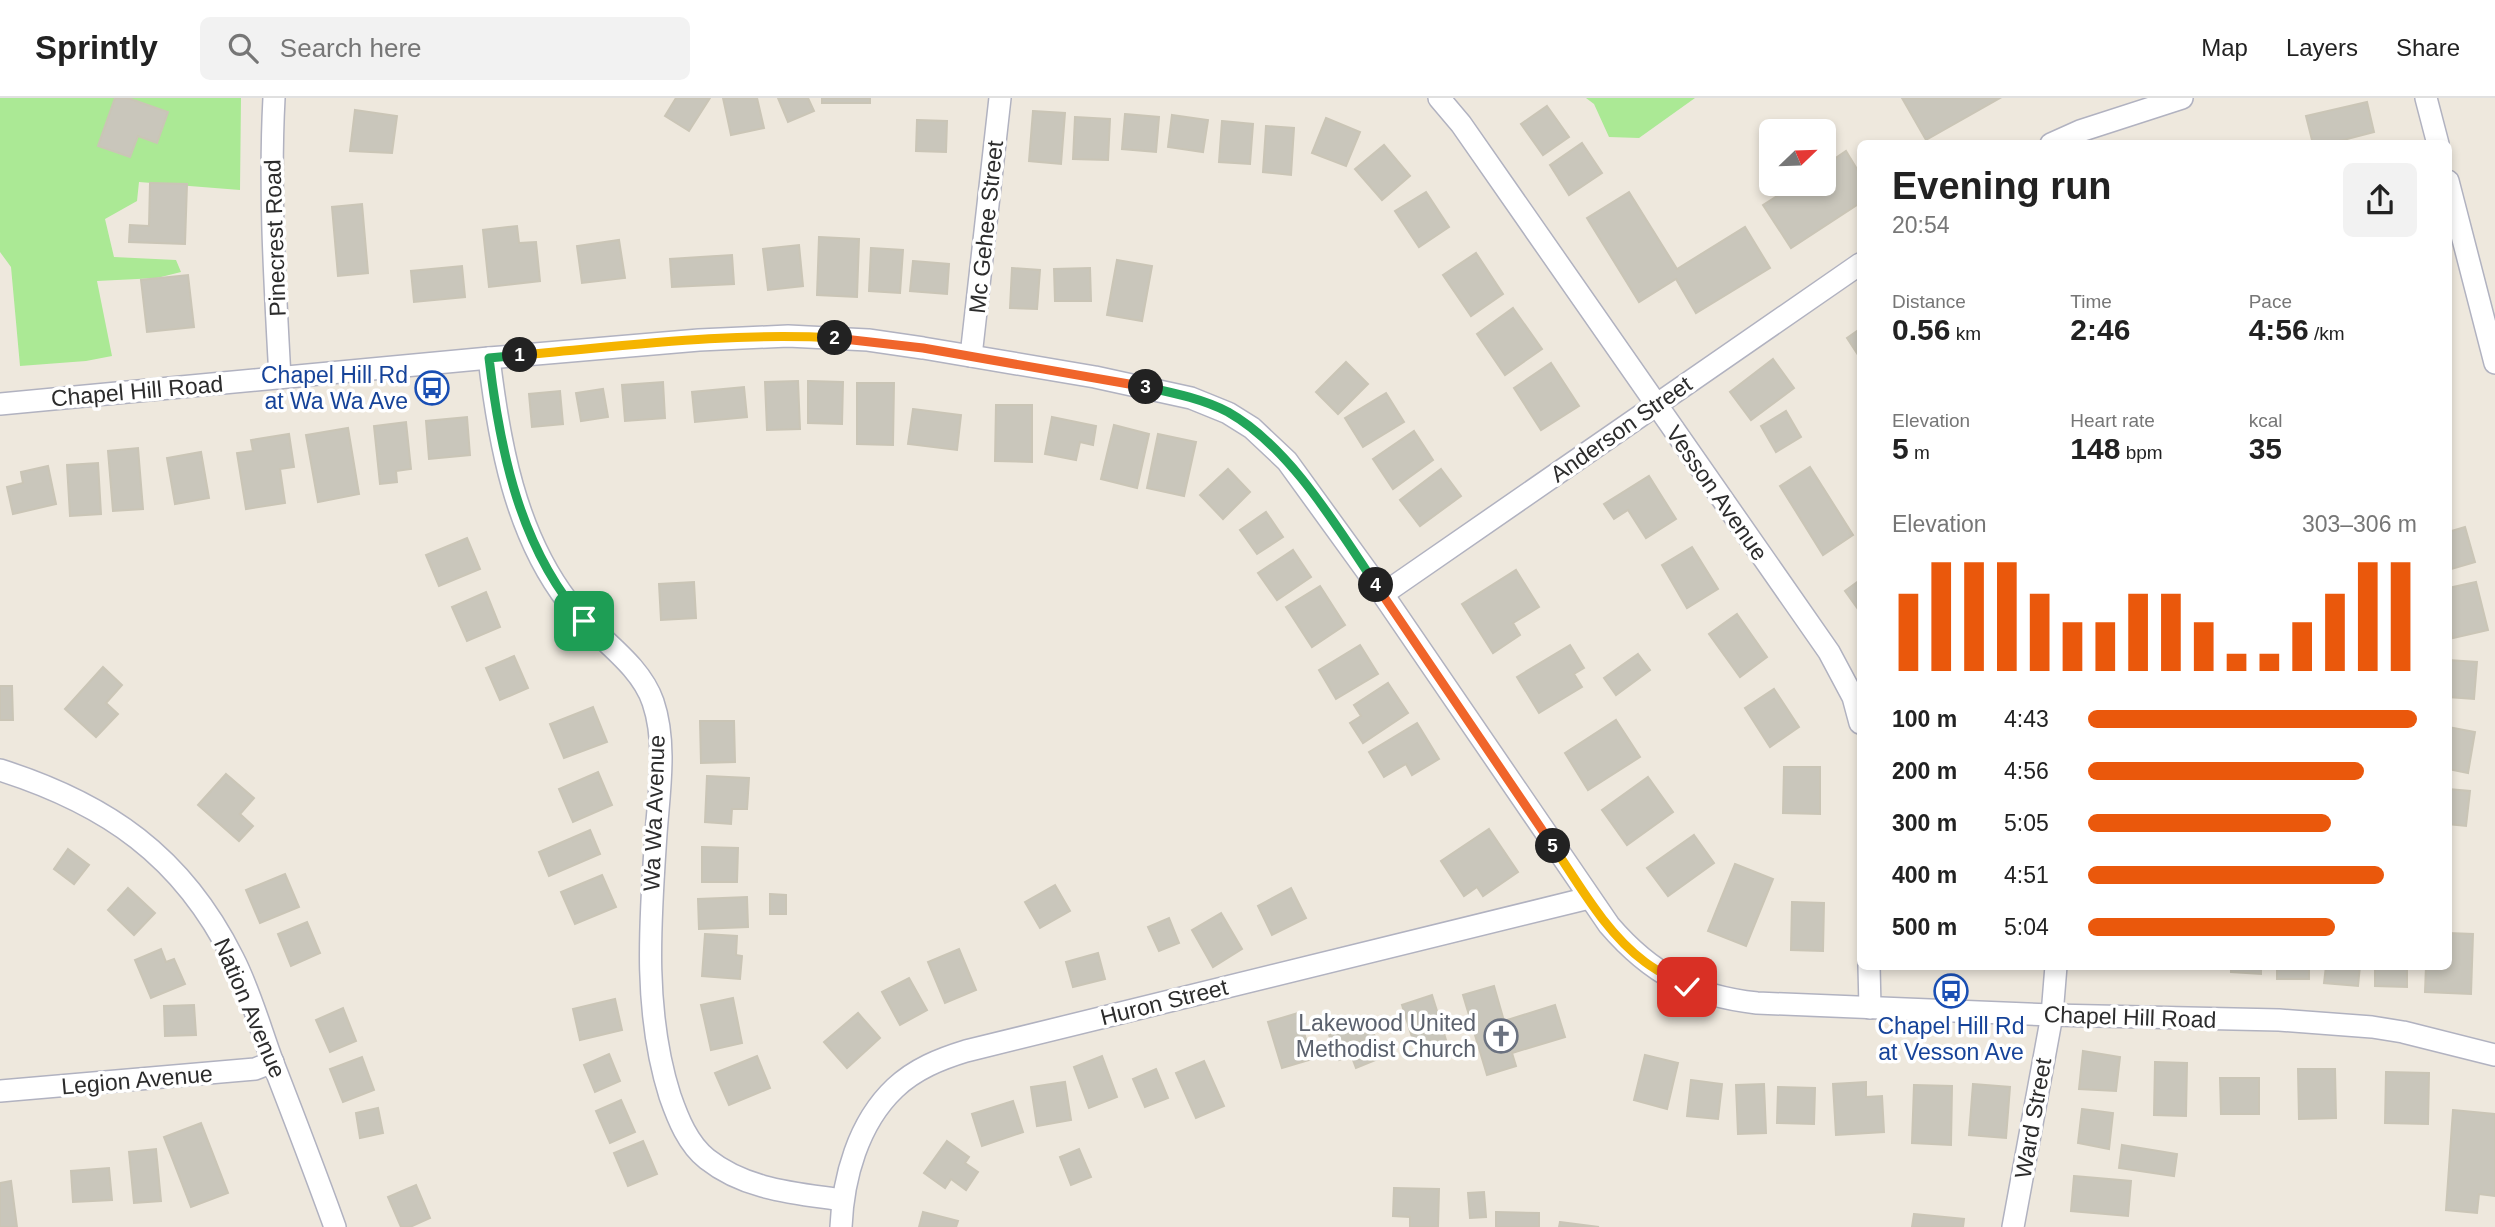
<!DOCTYPE html>
<meta charset="utf-8">
<style>
:root{--surface:#fff;--page:#f2f2f2;--text:#222;--muted:#767676;--line:#e0e0e0;--accent:#ea580c}
body{margin:0;font-family:Helvetica,sans-serif;background:var(--page);color:var(--text);height:100vh;display:flex;flex-direction:column;font-size:26px;white-space:nowrap}
*{box-sizing:border-box;margin:0}
p{font-size:23px;color:var(--muted)}
.icon{flex:none;width:38px;height:38px;fill:none;stroke:currentColor;stroke-width:2;stroke-linecap:round;stroke-linejoin:round}
.map{position:relative;flex:1;overflow:hidden}
.panel{position:absolute;left:1857px;top:42px;width:595px;height:830px;display:flex;flex-direction:column;background:var(--surface);border-radius:10px;box-shadow:0 4px 10px #0003}
.panel>*{flex:none}
.needle{width:46px;rotate:67deg}
.controls{position:absolute;left:1759px;top:21px;display:grid;gap:14px}
.controls a{display:grid;place-items:center;width:77px;height:77px;border-radius:10px;background:var(--surface);box-shadow:0 4px 10px #0003;font-size:35px}
.pin{position:absolute;display:grid;place-items:center;width:60px;height:60px;color:#fff;margin:-30px;border-radius:14px;box-shadow:0 4px 10px #0006}
.km{position:absolute;width:35px;height:35px;margin:-18px;border-radius:50%;background:#222;color:#fff;font-size:19px;line-height:35px;text-align:center}
.round{display:grid;place-items:center;flex:none;width:74px;height:74px;border-radius:10px;background:var(--page)}
.headline{display:flex;align-items:center;justify-content:space-between;height:119px;padding:0 35px}
h1{font-size:38px;font-weight:600;line-height:52px}
.metrics{display:grid;grid-template-columns:repeat(3,1fr);gap:10px;height:119px;padding:7px 35px}
.metrics div{display:grid;align-content:center}
.metrics b{font-size:30px;font-weight:600}
.metrics small{font-size:19px;font-weight:400}
.metrics p{font-size:19px}
.chart{height:196px;padding:14px 35px}
.chart p{display:flex;justify-content:space-between}
.chart svg{width:100%;height:126px;margin-top:7px;stroke:var(--accent);stroke-width:6}
ul{padding:0 35px;list-style:none;font-size:23px}
li{display:grid;grid-template-columns:112px 84px 1fr;align-items:center;height:52px}
li i{height:18px;border-radius:9px;background:var(--accent)}
header{display:flex;align-items:center;gap:42px;box-sizing:border-box;height:98px;padding:0 35px;background:var(--surface);border-bottom:2px solid var(--line)}
header strong{font-size:33px}
nav{display:flex;gap:38px;margin-inline-start:auto;font-size:24px}
.search{width:490px;height:63px;background:var(--page);display:flex;align-items:center;gap:18px;box-sizing:border-box;padding:0 24px;border-radius:10px;color:var(--muted);font-size:26px}
.map>svg:first-child{display:block}
.green{fill:#abe995}
.building{fill:#c9c6bb;stroke:#cac5b6;stroke-width:2}
.lines{fill:none;stroke-linecap:round;stroke-linejoin:round}
.minor-casing{stroke:#b1b2c0;stroke-width:24}
.minor{stroke:#fff;stroke-width:21}
.split-1-casing{stroke:#fff;stroke-width:14}
.split-2-casing{stroke:#fff;stroke-width:14}
.split-3-casing{stroke:#fff;stroke-width:14}
.split-4-casing{stroke:#fff;stroke-width:14}
.split-5-casing{stroke:#fff;stroke-width:14}
.split-6-casing{stroke:#fff;stroke-width:14}
.split-1{stroke:#22a559;stroke-width:9}
.split-2{stroke:#f5b400;stroke-width:9}
.split-3{stroke:#f0652b;stroke-width:9}
.split-4{stroke:#22a559;stroke-width:9}
.split-5{stroke:#f0652b;stroke-width:9}
.split-6{stroke:#f5b400;stroke-width:9}
.labels{text-anchor:middle;dominant-baseline:central;stroke-width:7;stroke-linejoin:round;paint-order:stroke}
.street-label{font-size:23px;fill:#2c2c2c;stroke:#fff}
.transit-label{font-size:23px;fill:#164399;stroke:#fff;text-anchor:end}
.worship-label{font-size:23px;fill:#5b616d;stroke:#fff;text-anchor:end}
</style>
<header>
<strong>Sprintly</strong>
<div class="search"><svg class="icon" aria-label="search" viewBox="0 0 24 24"><circle cx="10" cy="10" r="6"/><path d="M15 15l6 6"/></svg>Search here</div>
<nav><a>Map</a><a>Layers</a><a>Share</a></nav>
</header>
<div class="map">
<svg width="2495" height="1129" viewBox="0 0 2495 1129">
<rect width="100%" height="100%" fill="#eee8dd"/>
<g class="green">
<path d="M0,0H241L240,92L139,84L137,103L105,121L114,159L176,162L181,174L157,180L97,183L112,258L86,263L20,268L11,169L0,154Z"/>
<path d="M1586,0H1695L1639,40L1609,39L1594,6Z"/>
</g>
<g class="building">
<path d="M115,0H128L168,14L157,45L138,38L130,59L98,48Z"/>
<path d="M676,0H710L689,33L665,18Z"/>
<path d="M723,0H757L764,30L731,37Z"/>
<path d="M778,0H808L814,13L788,24Z"/>
<rect x="822" y="0" width="48" height="5"/>
<path d="M1902,0H2000L1926,42Z"/>
<path d="M2367,4L2374,34L2328,46H2313L2306,18Z"/>
<path d="M1547,8L1569,39L1543,57L1521,26Z"/>
<path d="M355,12L397,18L392,55L350,53Z"/>
<path d="M1033,13L1065,15L1061,66L1029,63Z"/>
<path d="M1125,16L1159,19L1156,54L1122,51Z"/>
<path d="M1172,17L1208,22L1203,54L1168,49Z"/>
<path d="M1075,19L1110,21L1108,62L1073,61Z"/>
<path d="M1326,20L1360,34L1346,68L1312,55Z"/>
<path d="M917,22L947,23L946,54L916,53Z"/>
<path d="M1222,23L1253,26L1250,66L1219,64Z"/>
<path d="M1266,28L1294,30L1291,77L1263,74Z"/>
<path d="M1582,45L1602,75L1569,97L1550,67Z"/>
<path d="M1384,47L1410,78L1382,102L1355,71Z"/>
<path d="M1846,53L1860,76V105L1791,150L1763,107L1796,86H1824V68Z"/>
<path d="M150,85L187,86L185,146L129,144L130,127L149,128Z"/>
<path d="M1426,94L1449,129L1419,149L1395,113Z"/>
<path d="M1629,94L1677,171L1745,129L1770,170L1696,215L1676,181L1639,204L1587,120Z"/>
<path d="M362,106L368,175L338,178L332,109Z"/>
<path d="M517,128L519,145L536,144L540,183L489,189L483,132Z"/>
<path d="M819,139L859,141L857,199L817,197Z"/>
<path d="M619,142L625,180L582,185L577,148Z"/>
<path d="M799,147L803,188L768,192L763,151Z"/>
<path d="M871,150L903,152L900,195L869,193Z"/>
<path d="M1476,155L1503,196L1471,218L1443,177Z"/>
<path d="M732,157L734,186L672,189L670,161Z"/>
<path d="M1117,162L1152,168L1142,223L1107,217Z"/>
<path d="M913,163L949,166L947,196L910,193Z"/>
<path d="M462,168L465,199L414,204L411,173Z"/>
<path d="M1012,170L1040,172L1037,211L1010,210Z"/>
<path d="M1090,170L1091,203H1055L1054,171Z"/>
<path d="M188,177L194,229L147,234L141,182Z"/>
<path d="M1513,210L1542,251L1505,277L1477,236Z"/>
<path d="M1860,231V260L1847,240Z"/>
<path d="M1773,261L1794,290L1751,322L1730,294Z"/>
<path d="M1346,264L1368,286L1338,316L1316,294Z"/>
<path d="M1551,265L1579,308L1541,332L1514,290Z"/>
<path d="M798,283L800,331L767,332L765,284Z"/>
<path d="M808,283L843,284L842,326L808,325Z"/>
<path d="M663,284L665,320L625,323L622,287Z"/>
<path d="M857,285H894L893,347L857,346Z"/>
<path d="M744,289L747,319L695,324L692,294Z"/>
<path d="M603,291L608,319L581,323L576,295Z"/>
<path d="M560,293L563,326L532,329L529,296Z"/>
<path d="M1386,295L1404,324L1363,349L1345,320Z"/>
<path d="M996,307H1032V364L995,363Z"/>
<path d="M913,311L961,317L957,352L908,346Z"/>
<path d="M1786,313L1801,339L1776,354L1761,328Z"/>
<path d="M467,319L470,357L429,361L426,323Z"/>
<path d="M1052,319L1096,328L1093,347L1080,344L1076,362L1045,356Z"/>
<path d="M406,324L411,371L396,373L397,384L380,386L374,328Z"/>
<path d="M1114,327L1149,336L1137,390L1101,381Z"/>
<path d="M348,330L359,396L318,404L306,337Z"/>
<path d="M1414,333L1433,362L1393,391L1373,361Z"/>
<path d="M289,336L294,369L280,371L285,405L246,411L237,355L253,353L251,342Z"/>
<path d="M1158,336L1196,344L1184,398L1147,390Z"/>
<path d="M138,350L143,411L113,413L108,353Z"/>
<path d="M201,354L209,400L175,406L167,360Z"/>
<path d="M98,365L101,416L70,418L67,367Z"/>
<path d="M48,368L56,406L13,416L7,389L23,385L21,374Z"/>
<path d="M1810,369L1853,437L1823,457L1780,388Z"/>
<path d="M1228,371L1250,394L1223,421L1200,397Z"/>
<path d="M1441,371L1461,398L1420,428L1400,402Z"/>
<path d="M1649,378L1676,421L1646,440L1628,412L1614,421L1604,406Z"/>
<path d="M1266,414L1283,439L1257,456L1240,432Z"/>
<path d="M2465,429L2475,464L2448,472V434Z"/>
<path d="M467,440L480,471L439,488L426,457Z"/>
<path d="M1692,449L1718,491L1687,510L1662,467Z"/>
<path d="M1293,452L1311,479L1277,502L1258,475Z"/>
<path d="M1516,472L1539,509L1513,525L1520,537L1493,555L1462,506Z"/>
<path d="M1860,482V514L1845,493Z"/>
<path d="M694,484L696,520L661,522L659,486Z"/>
<path d="M2476,484L2488,532L2453,540L2448,519V490Z"/>
<path d="M1320,488L1345,527L1312,549L1286,509Z"/>
<path d="M486,494L500,529L467,543L452,509Z"/>
<path d="M1737,516L1767,559L1740,579L1709,536Z"/>
<path d="M1360,547L1378,576L1336,601L1319,572Z"/>
<path d="M1570,547L1584,570L1574,576L1582,589L1539,615L1517,579Z"/>
<path d="M1638,556L1650,572L1616,597L1604,580Z"/>
<path d="M514,558L528,590L500,602L486,570Z"/>
<path d="M2448,562L2477,564L2474,601L2448,599Z"/>
<path d="M103,569L122,587L106,605L118,616L96,639L65,611Z"/>
<path d="M1388,585L1408,615L1363,645L1350,625L1361,618L1354,607Z"/>
<path d="M0,588H12L13,622H0Z"/>
<path d="M1774,591L1799,629L1770,649L1745,610Z"/>
<path d="M593,609L607,644L564,660L550,626Z"/>
<path d="M1616,622L1640,659L1588,692L1565,655Z"/>
<path d="M700,623H734L735,664L701,665Z"/>
<path d="M1417,625L1439,661L1412,677L1406,666L1384,679L1369,654Z"/>
<path d="M2448,629L2475,634L2468,675L2448,671Z"/>
<path d="M1784,669H1820V716L1783,715Z"/>
<path d="M598,674L612,707L573,724L559,691Z"/>
<path d="M226,676L254,700L240,716L253,728L239,743L198,707Z"/>
<path d="M707,678L749,680L747,711H732L731,726L705,724Z"/>
<path d="M1648,679L1673,714L1627,747L1602,712Z"/>
<path d="M2448,691L2470,693L2466,728L2448,726Z"/>
<path d="M1489,731L1518,774L1483,798L1477,789L1464,798L1441,763Z"/>
<path d="M590,732L600,756L549,778L539,754Z"/>
<path d="M1694,737L1714,765L1668,798L1647,770Z"/>
<path d="M702,749L738,750L737,784H702Z"/>
<path d="M68,751L89,767L74,786L54,771Z"/>
<path d="M1735,766L1773,781L1746,848L1708,833Z"/>
<path d="M285,776L299,809L260,825L246,792Z"/>
<path d="M602,777L616,809L575,826L561,794Z"/>
<path d="M1055,787L1070,813L1040,830L1025,804Z"/>
<path d="M128,790L155,815L134,837L108,812Z"/>
<path d="M1291,790L1306,820L1272,837L1258,808Z"/>
<path d="M770,796L786,797V816H770Z"/>
<path d="M747,799L748,829L699,831L698,801Z"/>
<path d="M1792,804L1824,805L1823,853L1791,852Z"/>
<path d="M1221,815L1242,851L1213,869L1192,832Z"/>
<path d="M1169,820L1179,845L1159,853L1148,829Z"/>
<path d="M307,824L320,855L291,868L278,836Z"/>
<path d="M2448,835L2473,836L2471,896L2425,894L2426,868H2448Z"/>
<path d="M705,836L737,838L736,857L742,858L740,881L702,878Z"/>
<path d="M161,851L166,864L174,861L185,886L151,900L135,862Z"/>
<path d="M959,851L976,892L945,905L928,864Z"/>
<path d="M1098,855L1105,881L1073,889L1066,864Z"/>
<path d="M2231,868H2261V876L2231,874Z"/>
<rect x="2277" y="868" width="32" height="13"/>
<path d="M2326,868H2360L2358,888L2324,885Z"/>
<path d="M2375,868H2407V889L2375,888Z"/>
<path d="M909,880L927,912L900,927L882,894Z"/>
<path d="M1494,888L1504,923L1555,907L1565,939L1512,955L1516,968L1487,977L1463,897Z"/>
<path d="M1432,897L1447,945L1417,955L1402,907Z"/>
<path d="M733,900L742,945L711,952L701,907Z"/>
<path d="M615,901L622,932L580,942L573,911Z"/>
<path d="M194,907L196,937L165,938L164,908Z"/>
<path d="M343,910L356,943L330,954L316,922Z"/>
<path d="M858,915L880,940L847,970L824,944Z"/>
<path d="M1298,915L1312,961L1282,970L1268,924Z"/>
<path d="M1368,921L1383,959L1356,970L1351,957L1339,962L1329,937Z"/>
<path d="M2083,953L2120,959L2116,993L2079,991Z"/>
<path d="M609,956L620,983L595,994L584,967Z"/>
<path d="M1645,957L1678,965L1667,1011L1634,1002Z"/>
<path d="M757,958L770,990L729,1007L715,975Z"/>
<path d="M1102,958L1117,999L1089,1010L1074,969Z"/>
<path d="M362,959L374,992L343,1004L330,971Z"/>
<path d="M1204,963L1224,1008L1196,1020L1176,975Z"/>
<path d="M2155,964L2187,965L2186,1018L2154,1017Z"/>
<path d="M1156,971L1168,1000L1145,1009L1133,981Z"/>
<path d="M2298,971H2335L2336,1020L2299,1021Z"/>
<path d="M2386,974L2429,975L2428,1026L2385,1025Z"/>
<path d="M2220,980H2259V1016H2221Z"/>
<path d="M1691,982L1722,986L1718,1021L1687,1018Z"/>
<path d="M1065,984L1071,1022L1037,1028L1031,989Z"/>
<path d="M1866,984V999L1882,998L1884,1034L1836,1037L1833,986Z"/>
<path d="M1764,986L1766,1035L1738,1036L1736,987Z"/>
<path d="M1973,986L2010,989L2006,1040L1969,1037Z"/>
<path d="M1914,987L1952,988L1951,1047L1912,1045Z"/>
<path d="M1778,989L1815,990L1814,1026L1777,1025Z"/>
<path d="M621,1002L635,1034L610,1045L596,1013Z"/>
<path d="M1013,1003L1023,1034L982,1048L972,1016Z"/>
<path d="M378,1010L383,1035L360,1040L356,1015Z"/>
<path d="M2082,1011L2113,1015L2109,1051L2078,1045Z"/>
<path d="M2453,1012L2495,1016V1098L2479,1096L2477,1115L2446,1112Z"/>
<path d="M201,1025L228,1095L191,1109L164,1039Z"/>
<path d="M643,1043L657,1076L628,1088L614,1055Z"/>
<path d="M947,1043L969,1059L965,1065L978,1074L966,1092L951,1081L945,1090L924,1075Z"/>
<path d="M2122,1047L2177,1056L2174,1078L2119,1070Z"/>
<path d="M156,1051L161,1103L134,1105L129,1054Z"/>
<path d="M1079,1051L1091,1079L1071,1087L1060,1059Z"/>
<path d="M109,1070L112,1102L73,1104L71,1073Z"/>
<path d="M2074,1078L2131,1083L2128,1118L2071,1113Z"/>
<path d="M11,1083L17,1129H0V1085Z"/>
<path d="M416,1087L430,1120L410,1129H401L388,1099Z"/>
<path d="M1394,1090L1439,1091L1438,1129H1410V1119L1393,1118Z"/>
<path d="M1484,1094L1486,1119L1470,1120L1468,1095Z"/>
<path d="M923,1114L958,1123L956,1129H919Z"/>
<path d="M1496,1114L1539,1115V1129H1496Z"/>
<path d="M1914,1116L1964,1121L1963,1129H1912Z"/>
<path d="M1560,1124L1599,1129H1559Z"/>
</g>
<g class="lines">
<defs>
<g id="minor">
<path d="M274,0C269,93 275,187 280,280"/>
<path d="M1439,0L1461,26L1829,554L1853,599L1860,625"/>
<path d="M2426,0L2438,46"/>
<path d="M2051,46L2080,33L2182,0"/>
<path d="M2448,83L2495,265"/>
<path d="M971,258L1000,0"/>
<path d="M489,260C499,344 515,435 568,504C593,538 639,563 653,604C667,645 659,694 656,736C650,824 643,913 670,998C678,1021 688,1046 707,1061C746,1092 795,1095 842,1102"/>
<path d="M0,306L489,260L699,242L788,238L868,242L923,250L1095,279L1191,300L1228,315L1252,330L1287,363L1371,479L1609,827C1651,876 1693,898 1757,905L2052,917L2279,922L2372,929L2403,934L2495,957"/>
<path d="M1383,496L1860,166"/>
<path d="M0,672C107,706 182,758 233,860C250,893 260,930 273,965C294,1019 315,1074 335,1129"/>
<path d="M1869,868L1870,910"/>
<path d="M0,993L255,971L273,964"/>
<path d="M841,1129C843,1080 858,1025 895,990C915,971 940,961 966,953L1589,800"/>
<path d="M2013,1129L2052,917L2056,868"/>
</g>
</defs>
<use href="#minor" class="minor-casing"/>
<use href="#minor" class="minor"/>
</g>
<g class="lines">
<defs>
<path id="split-1" d="M520,257L489,260C500,353 520,451 584,523"/>
<path id="split-2" d="M520,257C625,248 730,234 835,240"/>
<path id="split-3" d="M835,240L923,250L1146,289"/>
<path id="split-4" d="M1146,289C1174,295 1203,301 1228,314C1290,349 1337,429 1376,487"/>
<path id="split-5" d="M1376,487L1553,748"/>
<path id="split-6" d="M1553,748C1580,788 1606,835 1645,864C1658,874 1673,881 1687,889"/>
</defs>
<use href="#split-1" class="split-1-casing"/>
<use href="#split-2" class="split-2-casing"/>
<use href="#split-3" class="split-3-casing"/>
<use href="#split-4" class="split-4-casing"/>
<use href="#split-5" class="split-5-casing"/>
<use href="#split-6" class="split-6-casing"/>
<use href="#split-1" class="split-1"/>
<use href="#split-2" class="split-2"/>
<use href="#split-3" class="split-3"/>
<use href="#split-4" class="split-4"/>
<use href="#split-5" class="split-5"/>
<use href="#split-6" class="split-6"/>
</g>
<defs>
<symbol id="bus-ring" viewBox="-11 -11 22 22"><circle r="9.5" fill="#fff" stroke="#1a4fb4" stroke-width="1.5"/><path d="M-5-6H5V4H4V6H2V4H-2V6H-4V4H-5ZM-3.5-4V0h7V-4ZM-3.5 1.2v1.5H-2V1.2ZM2 1.2v1.5H3.5V1.2Z" fill="#1a4fb4"/></symbol>
<symbol id="church-ring" viewBox="-11 -11 22 22"><circle r="9.5" fill="#fff" stroke="#6b7280" stroke-width="1.5"/><path d="M-1.2-6h2.4v3.5h3.3v2.4h-3.3V6h-2.4V-.1h-3.3v-2.4h3.3Z" fill="#6b7280"/></symbol>
</defs>
<g fill-rule="evenodd">
<use href="#bus-ring" x="413" y="271" width="38" height="38"/>
<use href="#bus-ring" x="1932" y="874" width="38" height="38"/>
<use href="#church-ring" x="1482" y="919" width="38" height="38"/>
</g>
<g class="labels">
<g class="street-label">
<text transform="translate(986 129) rotate(-84)">Mc Gehee Street</text>
<text transform="translate(275 140) rotate(-92)">Pinecrest Road</text>
<text transform="translate(137 293) rotate(-5)">Chapel Hill Road</text>
<text transform="translate(1621 331) rotate(-35)">Anderson Street</text>
<text transform="translate(1717 395) rotate(55)">Vesson Avenue</text>
<text transform="translate(654 715) rotate(-88)">Wa Wa Avenue</text>
<text transform="translate(1164 904) rotate(-14)">Huron Street</text>
<text transform="translate(250 910) rotate(67)">Nation Avenue</text>
<text transform="translate(2130 919) rotate(2)">Chapel Hill Road</text>
<text transform="translate(137 982) rotate(-5)">Legion Avenue</text>
<text transform="translate(2033 1020) rotate(-80)">Ward Street</text>
</g>
<g class="transit-label">
<text x="408" y="277">Chapel Hill Rd<tspan x="408" dy="26">at Wa Wa Ave</tspan></text>
<text x="1951" y="928" text-anchor="middle">Chapel Hill Rd<tspan x="1951" dy="26">at Vesson Ave</tspan></text>
</g>
<g class="worship-label">
<text x="1476" y="925">Lakewood United<tspan x="1476" dy="26">Methodist Church</tspan></text>
</g>
</g>
</svg>
<div class="controls">
<a><svg class="needle" viewBox="-14 -14 28 28"><path d="M0-13l5 13h-10z" fill="#e53935"/><path d="M0 13l5-13h-10z" fill="#767676"/></svg></a>
</div>
<div class="pin" style="left:584px;top:523px;background:#1e9e55"><svg class="icon" aria-label="arrive" viewBox="0 0 24 24"><path d="M6 21V4h12l-3 4 3 4H6"/></svg></div>
<div class="pin" style="left:1687px;top:889px;background:#d93025"><svg class="icon" aria-label="check" viewBox="0 0 24 24"><path d="M5 12l5 5 9-10"/></svg></div>
<b class="km" style="left:520px;top:257px">1</b>
<b class="km" style="left:835px;top:240px">2</b>
<b class="km" style="left:1146px;top:289px">3</b>
<b class="km" style="left:1376px;top:487px">4</b>
<b class="km" style="left:1553px;top:748px">5</b>
<section class="panel">
<div class="headline"><div><h1>Evening run</h1><p>20:54</p></div><a class="round"><svg class="icon" aria-label="share" viewBox="0 0 24 24"><path d="M12 15V3M7 8l5-5 5 5M5 13v7h14v-7"/></svg></a></div>
<div class="metrics">
<div><p>Distance</p><b>0.56<small> km</small></b></div>
<div><p>Time</p><b>2:46</b></div>
<div><p>Pace</p><b>4:56<small> /km</small></b></div>
</div>
<div class="metrics">
<div><p>Elevation</p><b>5<small> m</small></b></div>
<div><p>Heart rate</p><b>148<small> bpm</small></b></div>
<div><p>kcal</p><b>35</b></div>
</div>
<div class="chart"><p><span>Elevation</span>303–306 m</p>
<svg viewBox="0 0 160 44" preserveAspectRatio="none"><path d="M5 44V17M15 44V6M25 44V6M35 44V6M45 44V17M55 44V27M65 44V27M75 44V17M85 44V17M95 44V27M105 44V38M115 44V38M125 44V27M135 44V17M145 44V6M155 44V6"/></svg>
</div>
<ul>
<li><b>100 m</b>4:43<i style="width:100%"></i></li>
<li><b>200 m</b>4:56<i style="width:84%"></i></li>
<li><b>300 m</b>5:05<i style="width:74%"></i></li>
<li><b>400 m</b>4:51<i style="width:90%"></i></li>
<li><b>500 m</b>5:04<i style="width:75%"></i></li>
</ul>
</section>
</div>
